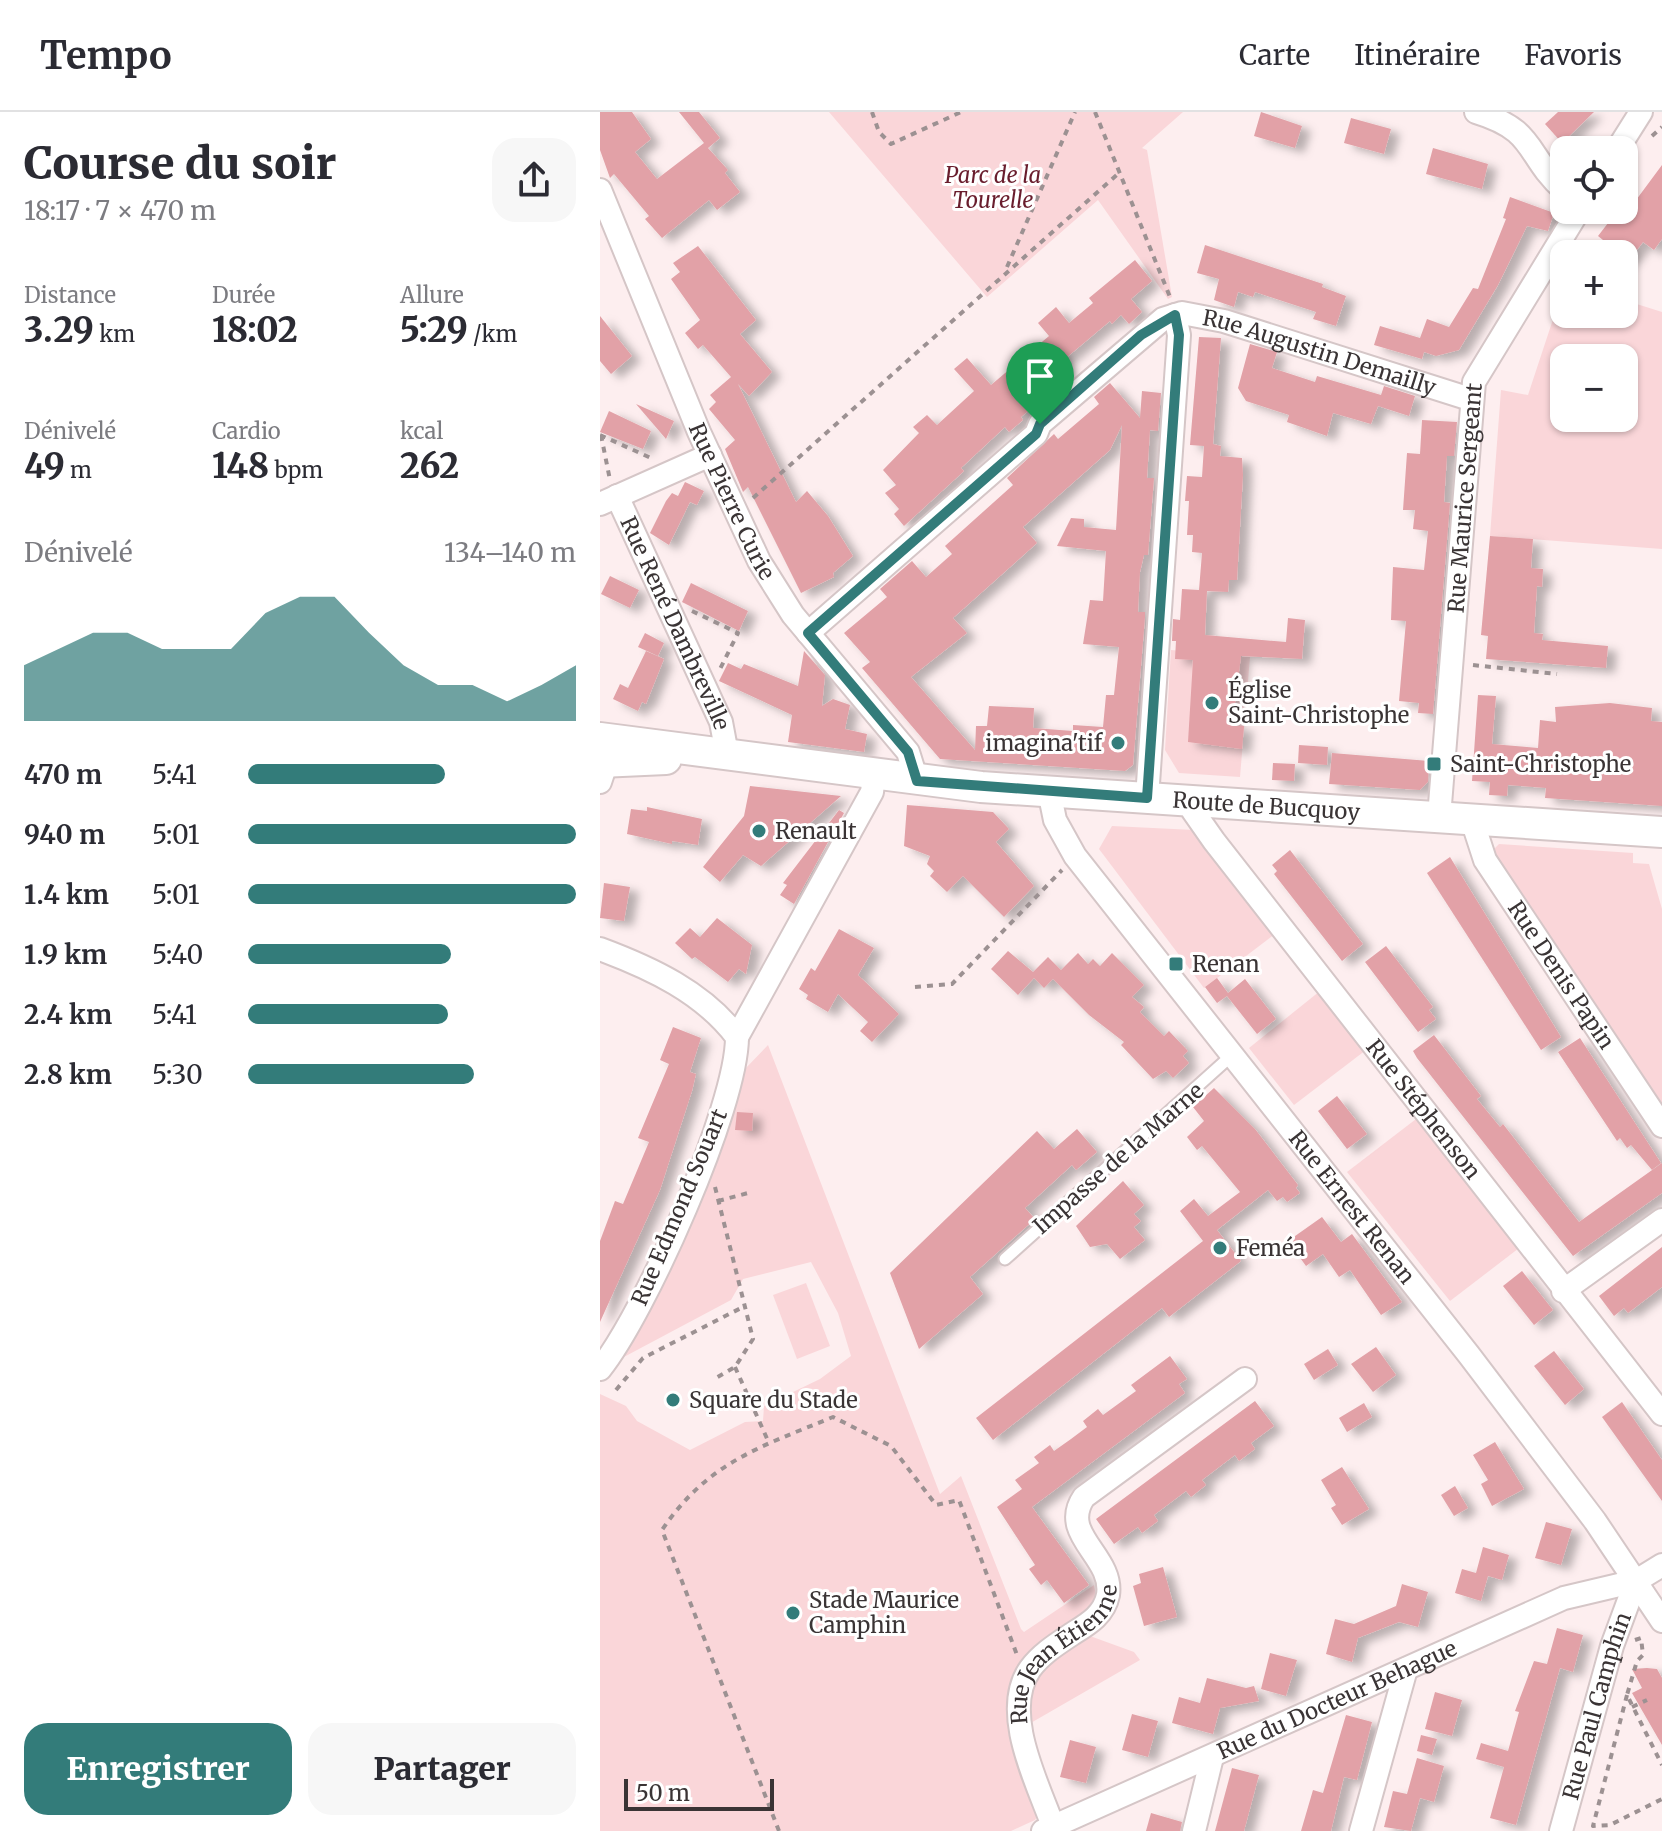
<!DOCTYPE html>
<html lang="fr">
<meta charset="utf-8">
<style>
:root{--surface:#fff;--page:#f7f7f7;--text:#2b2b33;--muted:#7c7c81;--line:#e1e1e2;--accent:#337c7a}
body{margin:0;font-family:Merriweather,serif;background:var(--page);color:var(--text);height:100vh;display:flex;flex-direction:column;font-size:30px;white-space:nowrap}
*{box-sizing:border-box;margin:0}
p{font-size:26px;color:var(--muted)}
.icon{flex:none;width:44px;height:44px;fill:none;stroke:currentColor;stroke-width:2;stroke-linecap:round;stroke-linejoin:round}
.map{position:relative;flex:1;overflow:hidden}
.panel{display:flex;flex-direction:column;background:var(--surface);width:600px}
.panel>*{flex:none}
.tools{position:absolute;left:950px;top:24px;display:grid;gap:16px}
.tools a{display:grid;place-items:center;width:88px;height:88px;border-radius:16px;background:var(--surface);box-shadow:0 2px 6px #0004;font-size:40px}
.scale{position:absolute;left:24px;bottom:20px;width:150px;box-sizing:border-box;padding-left:8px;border:4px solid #3a3435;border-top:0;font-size:22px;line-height:28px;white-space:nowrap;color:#3a3435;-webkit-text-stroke:6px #fff;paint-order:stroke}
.pin{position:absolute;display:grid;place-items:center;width:68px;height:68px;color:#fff;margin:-82px -34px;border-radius:50% 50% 50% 0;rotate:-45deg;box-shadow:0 0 8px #0007}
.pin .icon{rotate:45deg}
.round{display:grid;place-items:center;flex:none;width:84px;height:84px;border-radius:24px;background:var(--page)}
.summary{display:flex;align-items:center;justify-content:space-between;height:136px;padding:0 24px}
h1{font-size:44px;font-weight:800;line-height:60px}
.figures{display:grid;grid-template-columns:repeat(3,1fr);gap:12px;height:136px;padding:8px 24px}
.figures div{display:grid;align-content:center}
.figures b{font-size:34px;font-weight:800}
.figures small{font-size:22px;font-weight:400}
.figures p{font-size:22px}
.chart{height:224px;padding:16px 24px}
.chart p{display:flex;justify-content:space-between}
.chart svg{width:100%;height:144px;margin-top:8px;fill:var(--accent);opacity:.7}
.action{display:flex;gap:16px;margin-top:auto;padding:16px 24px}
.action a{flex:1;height:92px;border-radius:24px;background:var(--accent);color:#fff;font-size:32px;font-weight:800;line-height:92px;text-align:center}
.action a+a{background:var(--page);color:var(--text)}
ul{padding:0 24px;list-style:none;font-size:26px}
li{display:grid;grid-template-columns:128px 96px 1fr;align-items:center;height:60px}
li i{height:20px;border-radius:10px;background:var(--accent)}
header{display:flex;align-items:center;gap:48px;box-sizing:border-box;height:112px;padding:0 40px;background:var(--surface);border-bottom:2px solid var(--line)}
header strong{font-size:38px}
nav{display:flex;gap:44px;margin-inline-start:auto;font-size:28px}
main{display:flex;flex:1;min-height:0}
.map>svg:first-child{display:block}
.green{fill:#fad6d9;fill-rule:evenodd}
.building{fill:#e2a1a7;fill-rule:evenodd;filter:url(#shadow)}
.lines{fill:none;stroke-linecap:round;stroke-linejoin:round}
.lane-casing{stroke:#d5c6c7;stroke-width:15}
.street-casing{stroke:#d5c6c7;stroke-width:26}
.secondary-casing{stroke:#d5c6c7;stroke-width:34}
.path{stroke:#9c9192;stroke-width:4;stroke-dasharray:6 6;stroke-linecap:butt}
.lane{stroke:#fff;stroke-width:11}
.street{stroke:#fff;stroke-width:22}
.secondary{stroke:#fff;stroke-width:30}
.route-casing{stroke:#fff;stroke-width:16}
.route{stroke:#337c7a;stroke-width:10}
.poi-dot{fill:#337c7a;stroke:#fff;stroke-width:3}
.labels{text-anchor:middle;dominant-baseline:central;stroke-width:6;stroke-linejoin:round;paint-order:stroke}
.park-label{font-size:22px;font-style:italic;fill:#691d2d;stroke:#fff}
.street-label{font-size:22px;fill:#3a3435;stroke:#fff}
.poi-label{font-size:22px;fill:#3a3435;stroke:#fff;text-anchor:start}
</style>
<header>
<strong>Tempo</strong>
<nav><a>Carte</a><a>Itinéraire</a><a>Favoris</a></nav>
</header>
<main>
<section class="panel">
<div class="summary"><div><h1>Course du soir</h1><p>18:17 · 7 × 470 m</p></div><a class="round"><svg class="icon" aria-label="share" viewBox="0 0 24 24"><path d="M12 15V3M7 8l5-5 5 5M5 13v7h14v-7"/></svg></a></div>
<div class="figures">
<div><p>Distance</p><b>3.29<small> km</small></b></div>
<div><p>Durée</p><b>18:02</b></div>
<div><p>Allure</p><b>5:29<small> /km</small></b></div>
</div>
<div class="figures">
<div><p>Dénivelé</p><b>49<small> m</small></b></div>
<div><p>Cardio</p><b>148<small> bpm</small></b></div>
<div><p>kcal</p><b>262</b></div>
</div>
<div class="chart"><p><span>Dénivelé</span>134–140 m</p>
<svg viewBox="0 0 160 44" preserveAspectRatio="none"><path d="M0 44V27L10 22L20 17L30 17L40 22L50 22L60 22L70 11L80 6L90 6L100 17L110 27L120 33L130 33L140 38L150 33L160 27V44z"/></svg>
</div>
<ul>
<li><b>470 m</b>5:41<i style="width:60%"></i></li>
<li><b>940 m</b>5:01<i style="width:100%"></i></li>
<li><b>1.4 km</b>5:01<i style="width:100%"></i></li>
<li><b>1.9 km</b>5:40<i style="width:62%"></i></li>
<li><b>2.4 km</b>5:41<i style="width:61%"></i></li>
<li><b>2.8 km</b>5:30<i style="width:69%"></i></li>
</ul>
<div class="action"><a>Enregistrer</a><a>Partager</a></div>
</section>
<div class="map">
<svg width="1062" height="1719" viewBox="0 0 1062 1719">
<defs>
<filter id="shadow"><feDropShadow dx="9" dy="5" stdDeviation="4" flood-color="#0004"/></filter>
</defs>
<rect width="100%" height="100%" fill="#fdeeef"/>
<g class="green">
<path d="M229,0H583L542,36L547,38L572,185L568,187L498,88L387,185Z"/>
<path d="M964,174V202H1024V188L1062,200V437L890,424L901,278L928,283ZM964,246H1024V306H964Z"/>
<path d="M571,538L650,545L640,665L579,661L565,638Z"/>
<path d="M512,714L594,718L675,822L604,876L499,737Z"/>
<path d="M899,732L1033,741V751L1049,752L1062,797V995L893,738Z"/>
<path d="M720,879L766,938L694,993L649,936Z"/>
<path d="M168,933L340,1382L361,1364L421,1517L424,1520L494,1473L500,1504L490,1524L534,1540L540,1548L429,1612L438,1703L435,1708L411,1719H0V1282L26,1294L37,1309L90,1338L145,1310L163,1309L164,1294L220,1267L251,1244L238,1201L211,1150L143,1167L131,1188L22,1246L49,1196L143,959Z"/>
<path d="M820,1004L923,1133L850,1189L747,1060Z"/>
<path d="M206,1171L230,1234L197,1247L173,1183Z"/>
</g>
<g class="building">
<path d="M0,0H32L51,27L35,40L57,67L104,31L79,0H99L120,26L108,36L128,58L125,61L140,80L117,98L109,88L62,126L45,107L49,104L14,62L10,66L0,38Z"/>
<path d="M661,0L702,14L695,36L654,24Z"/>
<path d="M958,0H994L962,31L945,12Z"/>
<path d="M751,6L791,17L784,42L744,31Z"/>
<path d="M833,36L888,52L882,77L826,62Z"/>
<path d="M1062,53V127L1054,138L1043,130L1027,151L1024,142H992L1003,128L998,124L1015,102L1022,107Z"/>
<path d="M910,85L954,101L948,119L927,114L898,173L859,238L836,244L824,240L822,247L774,233L780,214L820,226L827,207L849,215L873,176L878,177L906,107L903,106Z"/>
<path d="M605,133L723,172L722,175L746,184L736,214L713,207L716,200L655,180L653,185L638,180L634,195L614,188L619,167L597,161Z"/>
<path d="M98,134L156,208L140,222L172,260L149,284L138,272L196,390L207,379L228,404L253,444L233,461L234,465L201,481L148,375L143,380L125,337L135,328L109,297L116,290L110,283L131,265L103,233L98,237L85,221L100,208L71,167L80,160L73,151Z"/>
<path d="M535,148L552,169L531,187L542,200L529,212L521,203L512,212L510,209L460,251L466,258L429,291L433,295L421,305L423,308L409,320L405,315L361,356L364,359L304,414L294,402L299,397L285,381L296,373L283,358L319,321L313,315L327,303L337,313L374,279L354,257L367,246L391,273L449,224L438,211L456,195L469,211L493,191L489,186Z"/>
<path d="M0,204L32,244L11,262L0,249Z"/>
<path d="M599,225L621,226L613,332L621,334L620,344L642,346L643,363L637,468H629L628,480L607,479L605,523L686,530L688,506L705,508L702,547L641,544L632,614H644L642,637L588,630L593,548L575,547L576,529H572L573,507L580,508L582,477L599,478L602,441L592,440L593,423H587L589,389H585L587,364L602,365L604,334L590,333Z"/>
<path d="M650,232L677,240L672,256L715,270L717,264L781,283L784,274L815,284L809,304L778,294L771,312L733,301L727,324L687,310L689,303L646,289L638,276Z"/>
<path d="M510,271L540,306L542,279L561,281L558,319L550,318L547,366H554L548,443H544L540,460L538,500H545V505L533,653L525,659L340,647L262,556L270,550L244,521L287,485L280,477L312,449L326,465L352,442L345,434L413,373L407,366L454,322L458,327L499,292L494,285ZM522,313L516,418L484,415V407L471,406L457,434L506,439L503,489L490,488L483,532L519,535L514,583H506L503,615L473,613V619L433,616L434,596L389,594L387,614H376L375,638L311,565L367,521L353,506L437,431L423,415L510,338Z"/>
<path d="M36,292L74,309L66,327Z"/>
<path d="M9,299L51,319L43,337L0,320Z"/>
<path d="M822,308L857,310L854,344H847L844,390L850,391L833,602L818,601L819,591L799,589L806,509L791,508L793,455L824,458L828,419L813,417L815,398H803L807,341L820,342Z"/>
<path d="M85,370L104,379L97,393L90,390L69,433L50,421L66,389L72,381L78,384Z"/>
<path d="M890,424L933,427L931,456L943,457L942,475L937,474L934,521L943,522L942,528L1008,534L1006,556L886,547L888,524L881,523Z"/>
<path d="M10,464L39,478L30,496L1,482Z"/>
<path d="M91,471L148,499L139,519L82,490Z"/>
<path d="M45,521L64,531L58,544L38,535Z"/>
<path d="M46,539L64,547L46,592L42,590L38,599L13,587L20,572L28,576Z"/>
<path d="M204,539L225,563L222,594L233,587L250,593L245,617L267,622L264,640L188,630L192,603L119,569L128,551L141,557L144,552L198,574Z"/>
<path d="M878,583L896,584L892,632L938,636L940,608L956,610L955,595L1010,591L1052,596L1051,609L1062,610V694L945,686L946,676L908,673L907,684L889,683L890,670L872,669Z"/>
<path d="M699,633L728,635L727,653L698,651Z"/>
<path d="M732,641L829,649L828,670L820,678L729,672Z"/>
<path d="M673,651L695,652L694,669L672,668Z"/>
<path d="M150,674L241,684L161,754L143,743L120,770L103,755L144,704Z"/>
<path d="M307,693L393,700L409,717L396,730L434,774L404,805L363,764L347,780L330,764L334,759L327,752L330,744L304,734Z"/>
<path d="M47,695L102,707L98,733L72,729V732L27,722L31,697L47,699Z"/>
<path d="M239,698L244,701L194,792L180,783L187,773L183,771Z"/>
<path d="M690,738L763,832L742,849L674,762L677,759L672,753Z"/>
<path d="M850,745L961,925L941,938L827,761Z"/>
<path d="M4,771L30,775L24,809L0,806Z"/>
<path d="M117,806L152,833L146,862L139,857L128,870L95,845L92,847L75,831L90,816L100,825Z"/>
<path d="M239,817L274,836L258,863L299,902L272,930L260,919L268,910L238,882L228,900L206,887L208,883L199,877L211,856L215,859Z"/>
<path d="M786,834L833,895L829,898L836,907L818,920L765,850Z"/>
<path d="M408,839L433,860L448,845L461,858L478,841L488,852L493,847L500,854L512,841L544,873L532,885L544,895L540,900L564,924L569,919L588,939L583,944L589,951L573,966L566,959L553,967L521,933L524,930L489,903L453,867L444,876L434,866L418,883L391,857Z"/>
<path d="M617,866L628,881L645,867L676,907L657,922L627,884L617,891L605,875Z"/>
<path d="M73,915L101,926L90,960L96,962L92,979L60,1078L0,1210V1129L15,1089L23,1092L49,1030L38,1026L69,952L60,948Z"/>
<path d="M834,923L881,984L877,987L900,1015L903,1012L979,1110L1062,1051V1081L973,1144L817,946L813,939Z"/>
<path d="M980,926L1061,1051L1052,1058L1031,1033L1027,1036L1020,1026L1017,1029L958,940Z"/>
<path d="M614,976L655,1017L698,1073L696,1076L700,1081L687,1090L683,1085L677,1089L668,1078L617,1118L641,1149L569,1205L562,1196L393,1328L376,1306L603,1129L580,1099L594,1087L608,1104L640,1080L602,1034L597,1038L587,1025L604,1009L593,995Z"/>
<path d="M737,984L767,1022L747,1037L718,999Z"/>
<path d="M137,1000L153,1001L152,1019L135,1018Z"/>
<path d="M477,1017L497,1040L476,1058L472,1053L425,1096L435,1107L370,1165L383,1182L319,1237L290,1161L437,1019L454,1037Z"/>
<path d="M523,1069L544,1093L534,1102L541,1109L534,1115L545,1128L520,1147L507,1132L490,1135L476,1114Z"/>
<path d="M722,1105L741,1130L752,1122L802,1190L781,1203L750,1158L739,1165L723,1142L706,1154L688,1129Z"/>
<path d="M1062,1135V1175L1028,1201L1024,1196L1014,1204L999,1184Z"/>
<path d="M922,1159L953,1198L934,1213L903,1174Z"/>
<path d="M776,1235L796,1263L773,1280L751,1252Z"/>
<path d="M728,1237L738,1253L714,1268L704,1252Z"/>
<path d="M954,1239L984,1277L965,1293L934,1254Z"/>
<path d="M570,1244L587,1267L579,1272L585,1281L432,1395L489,1473L464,1491L447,1468L441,1473L429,1457L435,1453L397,1395L422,1377L415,1368L439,1351L434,1345L450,1333L454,1339L471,1327L487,1315L483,1309L498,1297L503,1303L536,1279L531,1273Z"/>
<path d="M655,1289L674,1314L651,1331L655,1337L639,1349L635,1343L602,1368L606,1373L591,1385L586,1379L554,1403L558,1409L542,1421L538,1415L514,1432L496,1407Z"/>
<path d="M1022,1290L1062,1348V1389L1002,1305Z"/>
<path d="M764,1291L772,1305L747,1320L739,1306Z"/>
<path d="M895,1330L924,1377L892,1394L881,1372L888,1368L873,1343Z"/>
<path d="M742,1355L769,1397L742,1413L731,1396L736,1393L721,1368Z"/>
<path d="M855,1374L868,1396L854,1404L841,1383Z"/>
<path d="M946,1410L972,1417L961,1453L935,1446Z"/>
<path d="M883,1435L909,1443L902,1468L888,1464L881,1489L855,1481L862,1457L876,1461Z"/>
<path d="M563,1455L577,1505L544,1514L533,1474L541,1471L539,1462Z"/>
<path d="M802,1472L828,1480L818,1515L799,1510L758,1526L752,1550L726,1542L735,1507L754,1512L796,1494Z"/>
<path d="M957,1516L983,1523L973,1560L960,1556L916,1713L890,1706L904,1655L876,1647L881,1631L908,1639L919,1600L915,1599L934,1549L947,1552Z"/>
<path d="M670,1541L697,1548L686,1584L661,1577Z"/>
<path d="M1047,1556L1057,1557L1062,1566V1633L1032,1581L1042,1576L1032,1557Z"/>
<path d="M607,1566L646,1576L654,1574L659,1589L620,1596L613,1622L572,1611L579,1585L600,1591Z"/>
<path d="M835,1580L862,1588L852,1624L825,1617Z"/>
<path d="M532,1602L558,1609L548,1645L522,1638Z"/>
<path d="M746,1603L772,1610L757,1668L744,1665L731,1719H701L713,1678L723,1681Z"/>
<path d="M821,1623L837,1627L832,1643L817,1639Z"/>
<path d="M470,1628L496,1635L486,1671L460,1665Z"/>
<path d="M817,1646L844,1654L834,1690L820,1686L811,1719L784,1715L793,1679L807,1682Z"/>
<path d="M632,1656L659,1663L644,1719H615Z"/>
<path d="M551,1701L582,1710L580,1719H546Z"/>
</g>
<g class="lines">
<defs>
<path id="lane" d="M405,1147L631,944"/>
<g id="street">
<path d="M876,0C938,19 924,42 964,78"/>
<path d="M1017,38L1041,0"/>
<path id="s1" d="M0,78L99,320L159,449L193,503L308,640L317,669"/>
<path id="s2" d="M17,384L121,610L127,642"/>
<path d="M0,392L110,343"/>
<path id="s3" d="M208,521L436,322L440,312L563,207L582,201L624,209L870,287"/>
<path d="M0,670L6,652L4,635"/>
<path id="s4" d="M449,679L455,708L475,744L869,1243L995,1409L1062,1509"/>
<path d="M547,686L579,223L575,203"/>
<path id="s5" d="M592,688L593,699L614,729L1062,1302"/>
<path id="s6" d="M839,705L874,270L979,98"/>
<path id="s7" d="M872,708L885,748L1062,1014"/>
<path d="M0,837C51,856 103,880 137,925C137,995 45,1201 0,1257"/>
<path d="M137,925L272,680L274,664"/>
<path d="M963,1179L1062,1108"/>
<path id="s8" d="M453,1714C438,1672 400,1600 430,1557C441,1542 457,1532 472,1522C488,1512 504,1503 508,1483C514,1444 458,1423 484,1385L645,1267"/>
<path id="s9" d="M443,1719L964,1486L1036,1469L1062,1453"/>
<path d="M594,1719L612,1645"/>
<path d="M761,1719L806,1557"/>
<path id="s10" d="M961,1719L1012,1534L1036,1469"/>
</g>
<g id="secondary">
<path id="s11" d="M0,626L381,675L1062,720"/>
<path d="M0,650L66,647"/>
</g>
</defs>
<use href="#lane" class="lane-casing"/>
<use href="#street" class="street-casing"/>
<use href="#secondary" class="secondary-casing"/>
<g class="path">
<path d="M272,0L279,20L291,32L361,0"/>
<path d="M495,0L570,185"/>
<path d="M1052,24L1062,15"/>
<path d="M1024,68L1030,53"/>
<path d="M1024,87L1031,91"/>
<path d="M407,155L475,0"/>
<path d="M0,323L51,346"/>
<path d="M1,323L10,368"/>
<path d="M153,386L519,61"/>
<path d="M92,499L138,521L120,557"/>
<path d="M873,553L957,562"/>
<path d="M315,875L352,872L462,758"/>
<path d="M115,1075L153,1227L135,1255L116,1266"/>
<path d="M118,1089L148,1081"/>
<path d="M135,1255L169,1331"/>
<path d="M16,1278L43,1246L145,1194"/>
<path d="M1035,1528L1041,1526L1043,1543L1037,1549L1027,1583L1062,1653"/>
<path d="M1027,1583L993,1714L1010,1713L1062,1687"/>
<path d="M1032,1595L1047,1588"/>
<path d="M179,1719L62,1418C108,1350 160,1335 233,1305L291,1334L336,1393L359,1388L417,1543"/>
</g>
<use href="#lane" class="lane"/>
<use href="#street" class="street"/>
<use href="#secondary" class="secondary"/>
</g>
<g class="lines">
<defs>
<path id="route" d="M575,203L579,223L547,686L317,669L308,640L208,521L436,322L440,312L541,223Z"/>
</defs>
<use href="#route" class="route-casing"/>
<use href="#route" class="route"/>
</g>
<g class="poi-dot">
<circle cx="612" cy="591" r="8"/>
<circle cx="518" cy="631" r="8"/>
<rect x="826" y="644" width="16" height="16" rx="4"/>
<circle cx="159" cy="719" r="8"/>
<rect x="568" y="844" width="16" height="16" rx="4"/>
<circle cx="620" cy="1136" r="8"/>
<circle cx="73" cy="1288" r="8"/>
<circle cx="193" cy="1501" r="8"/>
</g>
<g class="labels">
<g class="park-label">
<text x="393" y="63">Parc de la<tspan x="393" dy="25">Tourelle</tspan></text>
</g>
<g class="street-label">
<text stroke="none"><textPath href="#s3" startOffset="638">Rue Augustin Demailly</textPath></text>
<text stroke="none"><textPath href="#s6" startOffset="320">Rue Maurice Sergeant</textPath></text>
<text stroke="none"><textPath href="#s1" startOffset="338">Rue Pierre Curie</textPath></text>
<text stroke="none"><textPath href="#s2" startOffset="140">Rue René Dambreville</textPath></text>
<text stroke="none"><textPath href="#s11" startOffset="670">Route de Bucquoy</textPath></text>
<text stroke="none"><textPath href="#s7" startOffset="180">Rue Denis Papin</textPath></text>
<text stroke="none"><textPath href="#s5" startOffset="388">Rue Stéphenson</textPath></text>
<text transform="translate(518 1046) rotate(-41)">Impasse de la Marne</text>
<text transform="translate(79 1095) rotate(-67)">Rue Edmond Souart</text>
<text stroke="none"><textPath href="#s4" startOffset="518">Rue Ernest Renan</textPath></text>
<text stroke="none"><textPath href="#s8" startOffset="196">Rue Jean Étienne</textPath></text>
<text stroke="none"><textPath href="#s9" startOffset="322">Rue du Docteur Behague</textPath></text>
<text stroke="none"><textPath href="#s10" startOffset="130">Rue Paul Camphin</textPath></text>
</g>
<g class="poi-label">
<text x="628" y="578">Église<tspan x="628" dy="25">Saint-Christophe</tspan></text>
<text x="502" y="631" text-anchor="end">imagina'tif</text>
<text x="850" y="652">Saint-Christophe</text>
<text x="175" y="719">Renault</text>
<text x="592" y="852">Renan</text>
<text x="636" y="1136">Feméa</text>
<text x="89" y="1288">Square du Stade</text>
<text x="209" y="1488">Stade Maurice<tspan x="209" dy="25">Camphin</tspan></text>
</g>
</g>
</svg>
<div class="tools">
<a><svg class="icon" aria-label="locate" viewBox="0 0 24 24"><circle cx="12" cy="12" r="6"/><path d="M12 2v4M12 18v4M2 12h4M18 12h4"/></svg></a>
<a>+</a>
<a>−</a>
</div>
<div class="scale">50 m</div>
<div class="pin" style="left:440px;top:312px;background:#1e9e55"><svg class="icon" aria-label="arrive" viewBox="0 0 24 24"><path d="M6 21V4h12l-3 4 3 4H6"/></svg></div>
</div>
</main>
